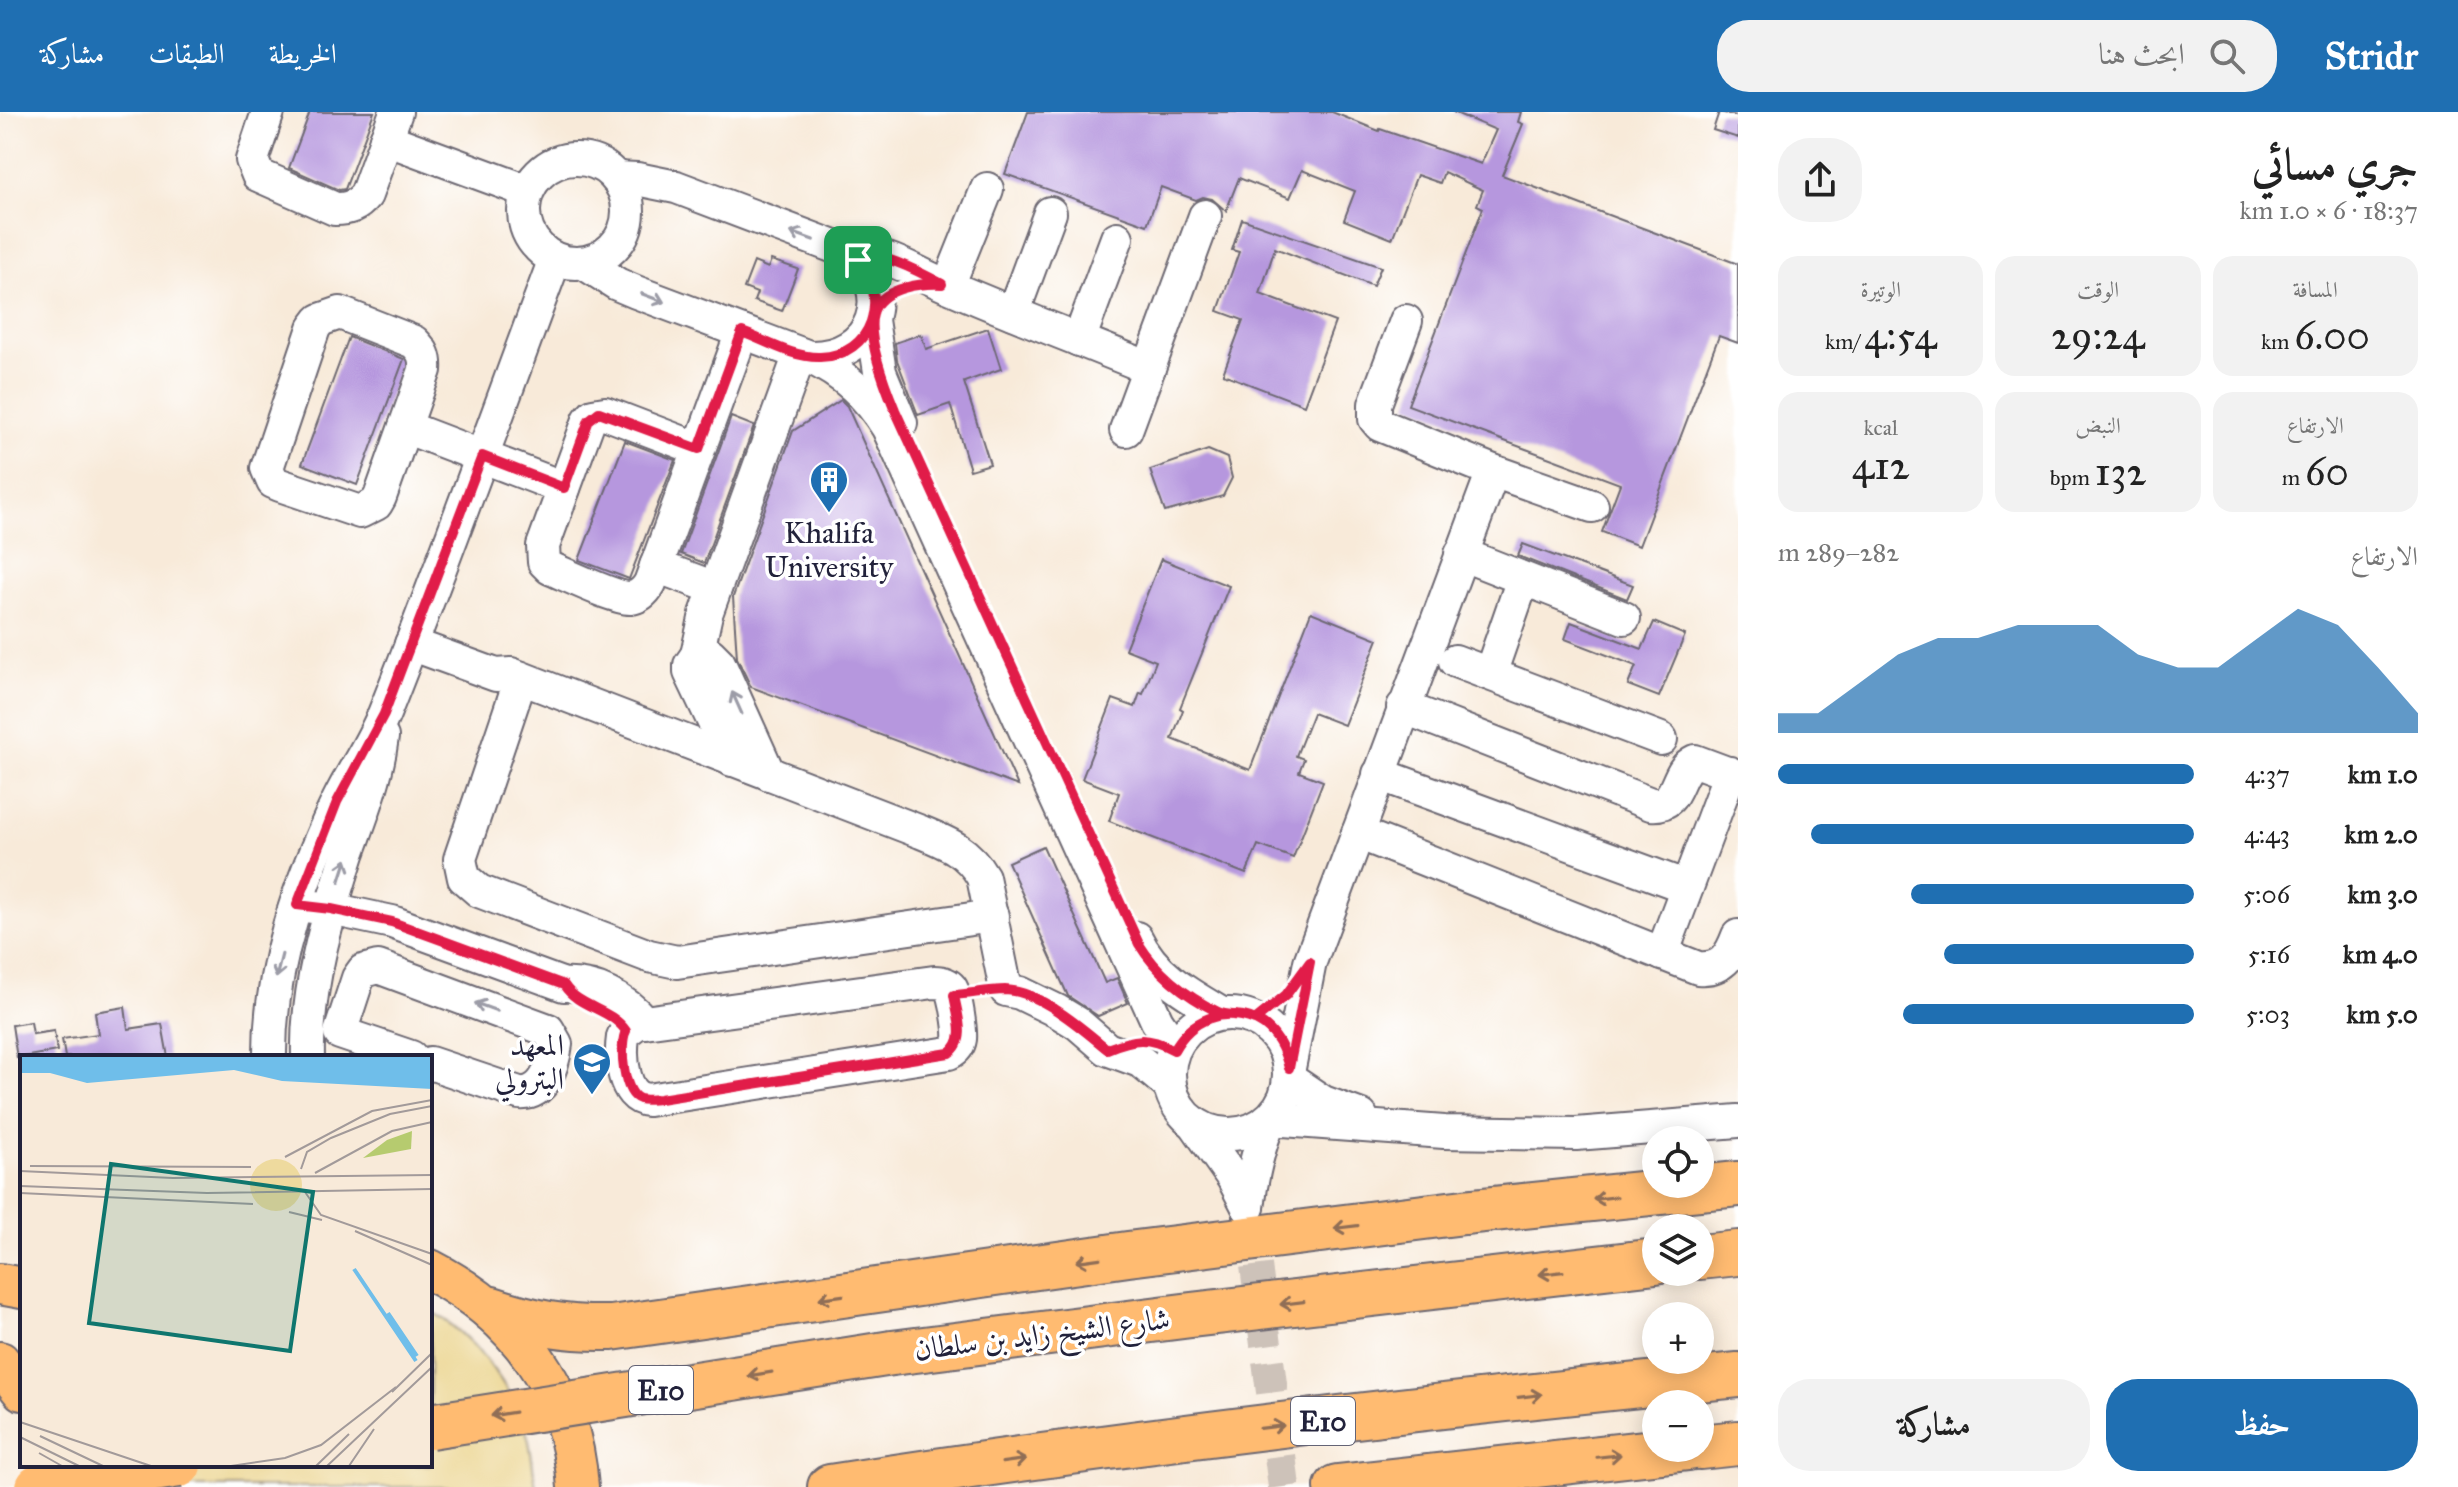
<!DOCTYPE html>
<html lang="ar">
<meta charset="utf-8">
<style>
:root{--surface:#fff;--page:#f2f2f2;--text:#222;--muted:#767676;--accent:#1f6fb2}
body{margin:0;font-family:"IM FELL Great Primer",Amiri,serif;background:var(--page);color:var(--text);direction:rtl;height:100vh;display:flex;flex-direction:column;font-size:30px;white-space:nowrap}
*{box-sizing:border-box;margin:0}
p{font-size:26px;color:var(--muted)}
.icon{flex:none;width:44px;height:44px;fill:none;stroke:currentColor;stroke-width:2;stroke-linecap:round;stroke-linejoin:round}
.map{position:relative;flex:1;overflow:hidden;direction:ltr}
.side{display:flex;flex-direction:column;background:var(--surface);width:720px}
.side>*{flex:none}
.tools{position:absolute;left:1642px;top:1014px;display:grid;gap:16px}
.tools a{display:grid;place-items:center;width:72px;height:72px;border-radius:50%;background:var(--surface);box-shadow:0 4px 20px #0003;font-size:40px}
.pin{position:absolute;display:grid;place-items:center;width:68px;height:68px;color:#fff;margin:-34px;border-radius:16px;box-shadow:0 4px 12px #0006}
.round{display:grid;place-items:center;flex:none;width:84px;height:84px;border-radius:32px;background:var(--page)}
.overview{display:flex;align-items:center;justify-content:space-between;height:136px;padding:0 40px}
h1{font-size:44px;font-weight:600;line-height:60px}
.stats{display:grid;grid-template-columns:repeat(3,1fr);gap:12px;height:136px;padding:8px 40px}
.stats div{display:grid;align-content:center;border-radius:20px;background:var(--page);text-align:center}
.stats b{font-size:40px;font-weight:600}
.stats small{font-size:22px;font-weight:400}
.stats p{font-size:22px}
.chart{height:224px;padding:16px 40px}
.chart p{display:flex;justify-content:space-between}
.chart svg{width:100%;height:144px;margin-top:8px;fill:var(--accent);opacity:.7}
.cta{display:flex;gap:16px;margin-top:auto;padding:16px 40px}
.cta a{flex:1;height:92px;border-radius:32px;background:var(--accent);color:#fff;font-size:32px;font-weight:600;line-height:92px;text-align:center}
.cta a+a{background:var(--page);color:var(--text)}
ul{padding:0 40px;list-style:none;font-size:26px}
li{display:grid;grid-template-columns:128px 96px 1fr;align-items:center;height:60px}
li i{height:20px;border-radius:10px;background:var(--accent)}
header{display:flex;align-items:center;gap:48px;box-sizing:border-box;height:112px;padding:0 40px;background:var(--accent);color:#fff}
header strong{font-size:38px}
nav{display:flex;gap:44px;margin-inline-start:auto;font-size:28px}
.search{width:560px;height:72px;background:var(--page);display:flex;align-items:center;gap:20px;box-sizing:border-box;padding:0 28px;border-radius:32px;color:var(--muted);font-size:30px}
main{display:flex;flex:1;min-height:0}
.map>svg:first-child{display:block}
.sand{fill:#eeda9e;stroke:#887e6c;stroke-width:2}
.building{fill:#b697de}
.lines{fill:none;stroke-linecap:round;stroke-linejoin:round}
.minor-tunnel{stroke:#cdc2b9;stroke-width:32;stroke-dasharray:32 16;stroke-linecap:butt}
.minor-casing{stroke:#6d6872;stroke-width:36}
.major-casing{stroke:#6d6872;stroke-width:44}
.highway-casing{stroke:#6d6872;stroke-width:48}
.minor{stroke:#fff;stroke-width:32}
.major{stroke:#ffbb71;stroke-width:40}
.highway{stroke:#ffbb71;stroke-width:44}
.highway-bridge-casing{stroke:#6d6872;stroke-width:48;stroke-linecap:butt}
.highway-bridge{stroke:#ffbb71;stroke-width:44}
.oneway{stroke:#9c9ca7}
.oneway2{stroke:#906e56}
.route-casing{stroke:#fff;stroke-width:16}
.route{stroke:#e11d48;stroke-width:10}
.labels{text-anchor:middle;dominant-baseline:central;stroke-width:7;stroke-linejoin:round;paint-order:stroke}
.shield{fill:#fff;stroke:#646476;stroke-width:2}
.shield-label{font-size:28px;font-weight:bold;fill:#22223b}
.poi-label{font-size:30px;fill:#22223b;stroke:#fff}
.street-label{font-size:30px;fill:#22223b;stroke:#fff}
.inset-river{fill:none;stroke:#6fbeea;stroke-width:4}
.inset-road{fill:none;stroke:#a29a9a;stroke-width:2}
.view{fill:#0f766e;fill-opacity:0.15;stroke:#0f766e;stroke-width:4}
.inset-edge{fill:none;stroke:#22223b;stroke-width:4}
</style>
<header>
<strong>Stridr</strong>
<div class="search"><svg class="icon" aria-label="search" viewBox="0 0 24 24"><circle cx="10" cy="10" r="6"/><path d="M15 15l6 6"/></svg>ابحث هنا</div>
<nav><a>الخريطة</a><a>الطبقات</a><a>مشاركة</a></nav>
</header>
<main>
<section class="side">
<div class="overview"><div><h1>جري مسائي</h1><p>18:37 · 6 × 1.0 km</p></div><a class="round"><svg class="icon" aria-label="share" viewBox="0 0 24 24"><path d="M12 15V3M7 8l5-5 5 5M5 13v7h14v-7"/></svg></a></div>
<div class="stats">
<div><p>المسافة</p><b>6.00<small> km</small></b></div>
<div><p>الوقت</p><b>29:24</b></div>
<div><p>الوتيرة</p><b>4:54<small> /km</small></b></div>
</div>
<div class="stats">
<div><p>الارتفاع</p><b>60<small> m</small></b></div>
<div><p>النبض</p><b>132<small> bpm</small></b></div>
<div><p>kcal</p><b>412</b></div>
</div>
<div class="chart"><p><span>الارتفاع</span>282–289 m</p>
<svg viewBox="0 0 160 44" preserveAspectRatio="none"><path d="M0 44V38L10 38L20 29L30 20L40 15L50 15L60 11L70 11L80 11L90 20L100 24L110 24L120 15L130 6L140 11L150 24L160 38V44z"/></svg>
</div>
<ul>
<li><b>1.0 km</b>4:37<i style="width:100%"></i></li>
<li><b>2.0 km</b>4:43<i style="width:92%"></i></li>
<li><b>3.0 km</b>5:06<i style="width:68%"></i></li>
<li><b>4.0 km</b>5:16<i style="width:60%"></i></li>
<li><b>5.0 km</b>5:03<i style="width:70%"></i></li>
</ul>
<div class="cta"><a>حفظ</a><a>مشاركة</a></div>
</section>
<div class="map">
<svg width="1738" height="1375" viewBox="0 0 1738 1375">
<rect width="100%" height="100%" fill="#fff"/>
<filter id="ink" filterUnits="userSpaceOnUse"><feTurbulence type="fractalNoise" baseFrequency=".0125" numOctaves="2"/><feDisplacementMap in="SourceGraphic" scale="16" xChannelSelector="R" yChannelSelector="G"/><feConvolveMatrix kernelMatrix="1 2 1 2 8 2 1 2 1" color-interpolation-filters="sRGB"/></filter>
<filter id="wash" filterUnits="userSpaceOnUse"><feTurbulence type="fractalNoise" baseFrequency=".006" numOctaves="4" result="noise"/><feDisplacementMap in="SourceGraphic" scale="32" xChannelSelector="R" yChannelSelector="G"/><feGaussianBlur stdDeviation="1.8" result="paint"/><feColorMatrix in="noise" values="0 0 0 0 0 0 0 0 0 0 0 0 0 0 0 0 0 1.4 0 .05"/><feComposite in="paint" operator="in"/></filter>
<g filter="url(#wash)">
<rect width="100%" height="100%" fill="#f8ead9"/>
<path class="sand" d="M430,1199C473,1222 515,1279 528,1325C532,1341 533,1359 536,1375H93L95,1353H430Z"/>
<g id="blocks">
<g class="building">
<path d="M310,0H374L345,77L339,78L289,56Z"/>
<path d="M1028,0H1332L1379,19L1380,17L1481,52L1496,18L1453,0H1521L1518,10L1523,12L1502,63L1738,152V231L1719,224L1639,434L1602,420L1620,372L1408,293L1483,96L1477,93L1483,78L1444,60L1440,71L1417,63L1392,127L1344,108L1355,79L1302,58L1290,86L1239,66L1226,99L1212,87L1203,85L1196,88L1161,75L1147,113L1005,62Z"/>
<path d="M1719,0L1738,4V26L1713,18Z"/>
<path d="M1242,107L1381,155L1373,174L1275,136L1260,182L1335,210L1304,293L1223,262L1243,208L1218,199L1239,140L1232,138Z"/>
<path d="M771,148L798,157L782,199L754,189L757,181L744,176L754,150L768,156Z"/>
<path d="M988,216L1001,257L964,270L990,352L970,358L950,292L918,303L897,248L895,231L921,222L926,237Z"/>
<path d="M349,225L404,247L357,373L302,352Z"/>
<path d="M841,288L847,294L1018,674L751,575L737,546L733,485L793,319Z"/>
<path d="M731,305L754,314L704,451L681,442Z"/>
<path d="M625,329L675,348L629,467L579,448Z"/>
<path d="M1208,338L1227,346L1232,366L1223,384L1165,400L1150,358Z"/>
<path d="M1523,432L1633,473L1627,487L1518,444Z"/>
<path d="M1161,447L1229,474L1180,596L1183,598L1172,627L1250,658L1311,500L1378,527L1344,613L1313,601L1296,644L1304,647L1299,660L1323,669L1293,746L1258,733L1246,762L1109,709L1119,681L1082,667L1113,587L1135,595L1140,581L1143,582L1156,549L1125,537Z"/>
<path d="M1571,510L1642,537L1654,510L1685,523L1659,585L1628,573L1636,554L1565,527Z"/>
<path d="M1043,734L1105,871L1117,866L1128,891L1098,904L1068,884L1008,750Z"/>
<path d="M125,895L128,917L162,912L168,945H65L62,927L98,922L95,900Z"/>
<path d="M31,910L33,922L54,919L57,939L17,946L12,913Z"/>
</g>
</g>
</g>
<g filter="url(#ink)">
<use href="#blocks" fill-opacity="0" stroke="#6d6872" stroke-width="2"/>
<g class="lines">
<path class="minor-tunnel" d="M1250,1106L1284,1375"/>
<defs>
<g id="minor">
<path d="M268,0L252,48L258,63L335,97C349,97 357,94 366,83L396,0"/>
<path d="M386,27L527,79"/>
<circle cx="576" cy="99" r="52"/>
<path d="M848,140C892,142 907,157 945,173C1012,202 1081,228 1149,256"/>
<path d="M584,151L617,172L636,180L809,245C873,247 898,180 848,140L676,75L637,67L617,66"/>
<path d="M948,174L987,77"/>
<path d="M340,201L414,230C423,239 426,245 425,258L380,385L376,392L360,400L280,373L273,370L267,356L314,216L320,208Z"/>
<path d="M1013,201L1050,101"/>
<path d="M872,208L880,260L901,311"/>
<path d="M1406,209L1375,292V307L1380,313L1493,359L1592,394"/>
<path d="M1079,228L1117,126"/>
<path d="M809,245C843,261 868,283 888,316L1157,909L1175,935"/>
<path d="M405,315L564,376"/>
<path d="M1126,318L1205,104"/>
<path d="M699,337L605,301L593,303L589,308L543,434L544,450L550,456C567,463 614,486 630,486C640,485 646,478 650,471L742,220"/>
<path d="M1461,442L1624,506"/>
<path d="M656,454L715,476"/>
<path d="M411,532L496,563L511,562L921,720C948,731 968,739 983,765L1006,878L1020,881L1057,899L1077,911L1107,937L1140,949L1170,974"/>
<path d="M697,543L706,502L800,242"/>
<path d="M1455,549L1661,627"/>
<path d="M1490,562L1523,467"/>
<path d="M521,566L460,747L464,766L479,779L649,844L677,850L992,804"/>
<path d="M1403,595L1651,692C1681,695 1673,659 1695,649L1738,665"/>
<path d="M732,648L690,560V553L697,543L710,542L719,551L769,662"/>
<path d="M1379,662L1687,775"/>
<path d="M1358,721L1698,856C1722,858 1730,845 1738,824"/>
<path d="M297,793L331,797L392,810L564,873C594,871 625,887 644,910"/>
<path d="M1136,826C1154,864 1188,882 1222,902"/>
<path d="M1662,842L1730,661"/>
<path d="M934,870C941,870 947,871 951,876C956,883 961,919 960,927C959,934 955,938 949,941L648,988C623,986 620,946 623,925L626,919L637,911Z"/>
<circle cx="1229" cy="962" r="60"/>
<path d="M270,945C269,856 300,768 338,689C353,658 374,629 386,597C445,448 499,297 555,147"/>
<path d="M308,945C306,877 327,807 348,742C362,703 377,666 382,625"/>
<path d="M411,945L340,921L358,866L363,859L378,855L548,918L556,932C553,954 544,984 519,981L430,951"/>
<path d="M1289,956L1310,850L1493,359"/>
<path d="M1289,967L1323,990L1361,1004"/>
<path d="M1195,1012L1233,1066L1248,1095"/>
<path d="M1248,1095C1252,1063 1258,1036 1270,1007L1444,1020L1576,1022L1738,1009"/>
</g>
<g id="major">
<path d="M430,1158C517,1203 571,1276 578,1375"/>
<path d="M0,1172L22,1176"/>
<path d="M0,1250L22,1278"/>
</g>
<g id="highway">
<path d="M1700,1145L1738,1141"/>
<path d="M492,1197C534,1211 566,1217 611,1216L1128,1142L1464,1100L1738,1072"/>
<path d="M892,1241L1191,1203L1656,1149"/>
<path d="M1700,1335L1738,1331"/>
<path d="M830,1375C1131,1328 1435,1293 1738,1263"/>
<path d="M1337,1375L1689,1336"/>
</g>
</defs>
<use href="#minor" class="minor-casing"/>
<use href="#major" class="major-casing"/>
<use href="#highway" class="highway-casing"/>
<use href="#minor" class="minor"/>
<use href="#major" class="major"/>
<use href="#highway" class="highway"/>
<defs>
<g id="highway-bridge">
<path d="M430,1314L892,1241"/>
<path d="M38,1375L179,1353"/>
</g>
</defs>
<use href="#highway-bridge" class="highway-bridge-casing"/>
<use href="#highway-bridge" class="highway-bridge"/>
</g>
<defs><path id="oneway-shaft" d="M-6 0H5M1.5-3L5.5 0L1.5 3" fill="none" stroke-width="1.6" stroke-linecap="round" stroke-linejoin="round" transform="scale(2)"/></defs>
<g class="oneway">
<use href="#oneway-shaft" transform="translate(802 124) rotate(-160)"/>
<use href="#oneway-shaft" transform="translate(653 186) rotate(21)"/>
<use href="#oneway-shaft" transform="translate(737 591) rotate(-114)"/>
<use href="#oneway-shaft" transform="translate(343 759) rotate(-72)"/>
<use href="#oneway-shaft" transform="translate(279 854) rotate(104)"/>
<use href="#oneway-shaft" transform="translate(486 895) rotate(-160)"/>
</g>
<g class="oneway2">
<use href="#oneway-shaft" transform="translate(1605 1086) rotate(174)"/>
<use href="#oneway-shaft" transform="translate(1346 1115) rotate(173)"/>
<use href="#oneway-shaft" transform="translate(1088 1148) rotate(172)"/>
<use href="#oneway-shaft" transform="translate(1551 1161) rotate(173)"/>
<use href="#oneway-shaft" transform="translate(831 1185) rotate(172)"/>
<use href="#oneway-shaft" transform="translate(1292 1191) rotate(173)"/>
<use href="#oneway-shaft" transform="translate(760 1262) rotate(171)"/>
<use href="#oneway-shaft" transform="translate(1530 1284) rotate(-7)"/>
<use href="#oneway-shaft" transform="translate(503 1302) rotate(171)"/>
<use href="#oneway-shaft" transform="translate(1272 1315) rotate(-7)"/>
<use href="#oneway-shaft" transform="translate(1609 1344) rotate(-6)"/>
<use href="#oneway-shaft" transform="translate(1014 1349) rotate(-8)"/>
</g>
</g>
<g class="lines" filter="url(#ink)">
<defs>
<path id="route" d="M858,148C890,185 873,244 820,245C794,246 766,229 742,220L699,337L599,300L589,308L564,376L482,344L384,602L337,690L297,793L331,797L392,810L564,873C579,896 610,896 626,919C619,932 623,982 640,987C645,989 654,987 660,987L949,941C968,929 957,902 954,883C971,882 988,878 1005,878C1039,879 1082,916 1107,937C1135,926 1147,924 1174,938C1191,907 1222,895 1255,908L1286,883L1310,850L1289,956C1283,931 1269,909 1243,904C1234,902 1226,904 1218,900C1186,884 1158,863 1139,832L895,298C886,276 863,219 875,196C886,175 921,171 942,172C911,155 884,142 848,140L858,148"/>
</defs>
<use href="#route" class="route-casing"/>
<use href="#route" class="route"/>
</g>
<defs>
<symbol id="building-pin" viewBox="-11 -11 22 30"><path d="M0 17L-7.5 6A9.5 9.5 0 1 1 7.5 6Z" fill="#1f6fb2" stroke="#fff"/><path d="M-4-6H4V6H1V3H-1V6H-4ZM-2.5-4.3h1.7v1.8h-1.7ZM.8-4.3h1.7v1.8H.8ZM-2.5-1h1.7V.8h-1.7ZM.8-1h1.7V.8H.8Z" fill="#fff"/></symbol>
<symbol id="school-pin" viewBox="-11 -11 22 30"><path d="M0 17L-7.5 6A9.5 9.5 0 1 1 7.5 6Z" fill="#1f6fb2" stroke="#fff"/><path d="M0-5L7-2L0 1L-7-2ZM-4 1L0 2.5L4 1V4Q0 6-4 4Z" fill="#fff"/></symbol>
</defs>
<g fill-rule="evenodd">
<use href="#building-pin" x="807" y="346" width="44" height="60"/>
<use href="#school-pin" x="570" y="928" width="44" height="60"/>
</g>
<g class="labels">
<g class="shield">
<rect x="629" y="1254" width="64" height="48" rx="6"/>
<rect x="1291" y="1285" width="64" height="48" rx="6"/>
</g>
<g class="shield-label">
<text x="661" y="1278">E10</text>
<text x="1323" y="1309">E10</text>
</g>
<g class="poi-label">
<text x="829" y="421">Khalifa<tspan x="829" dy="34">University</tspan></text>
<text x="564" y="933" text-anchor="end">المعهد<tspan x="564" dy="34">البترولي</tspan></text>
</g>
<g class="street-label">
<text transform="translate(1042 1222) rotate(-7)">شارع الشيخ زايد بن سلطان</text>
</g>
</g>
<g transform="translate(20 943)">
<rect width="412" height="412" fill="#f8ead9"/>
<path d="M392,76L391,94L343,103L367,85Z" fill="#b6cb6f"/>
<path d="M230 130a26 26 0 1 1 52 0a26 26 0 1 1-52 0Z" fill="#eeda9e"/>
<path d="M0,1H412V34L262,26L214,15L67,28L30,18H0Z" fill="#6fbeea"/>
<path class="inset-river" d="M334,214L396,306M368,258L397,301"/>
<path class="inset-road" d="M265,102L352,56L412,45M10,111L231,112M281,114L287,97L311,83L370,59L412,51M0,116L153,123L412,120M295,118L372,76L412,67M0,131L187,138L412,134M285,137L301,160L412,199M0,138L233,149M269,157L302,165M335,176L412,210M372,337L412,298M0,367L131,411M20,381L83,411M0,382L59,411M19,398L42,411M211,411L265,403L301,390L376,332M296,411L329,379M307,411L412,312M329,411L354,374"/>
<path class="view" d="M91,109L293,137L270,296L69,268Z"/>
<rect width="412" height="412" class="inset-edge"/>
</g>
</svg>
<div class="tools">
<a><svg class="icon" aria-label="locate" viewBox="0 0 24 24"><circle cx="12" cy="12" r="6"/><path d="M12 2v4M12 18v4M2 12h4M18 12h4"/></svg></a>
<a><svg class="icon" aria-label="layers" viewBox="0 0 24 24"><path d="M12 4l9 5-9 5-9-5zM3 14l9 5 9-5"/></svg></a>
<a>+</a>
<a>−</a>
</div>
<div class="pin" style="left:858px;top:148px;background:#1e9e55"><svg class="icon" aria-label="arrive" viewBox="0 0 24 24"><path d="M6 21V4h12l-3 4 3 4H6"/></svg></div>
</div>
</main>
